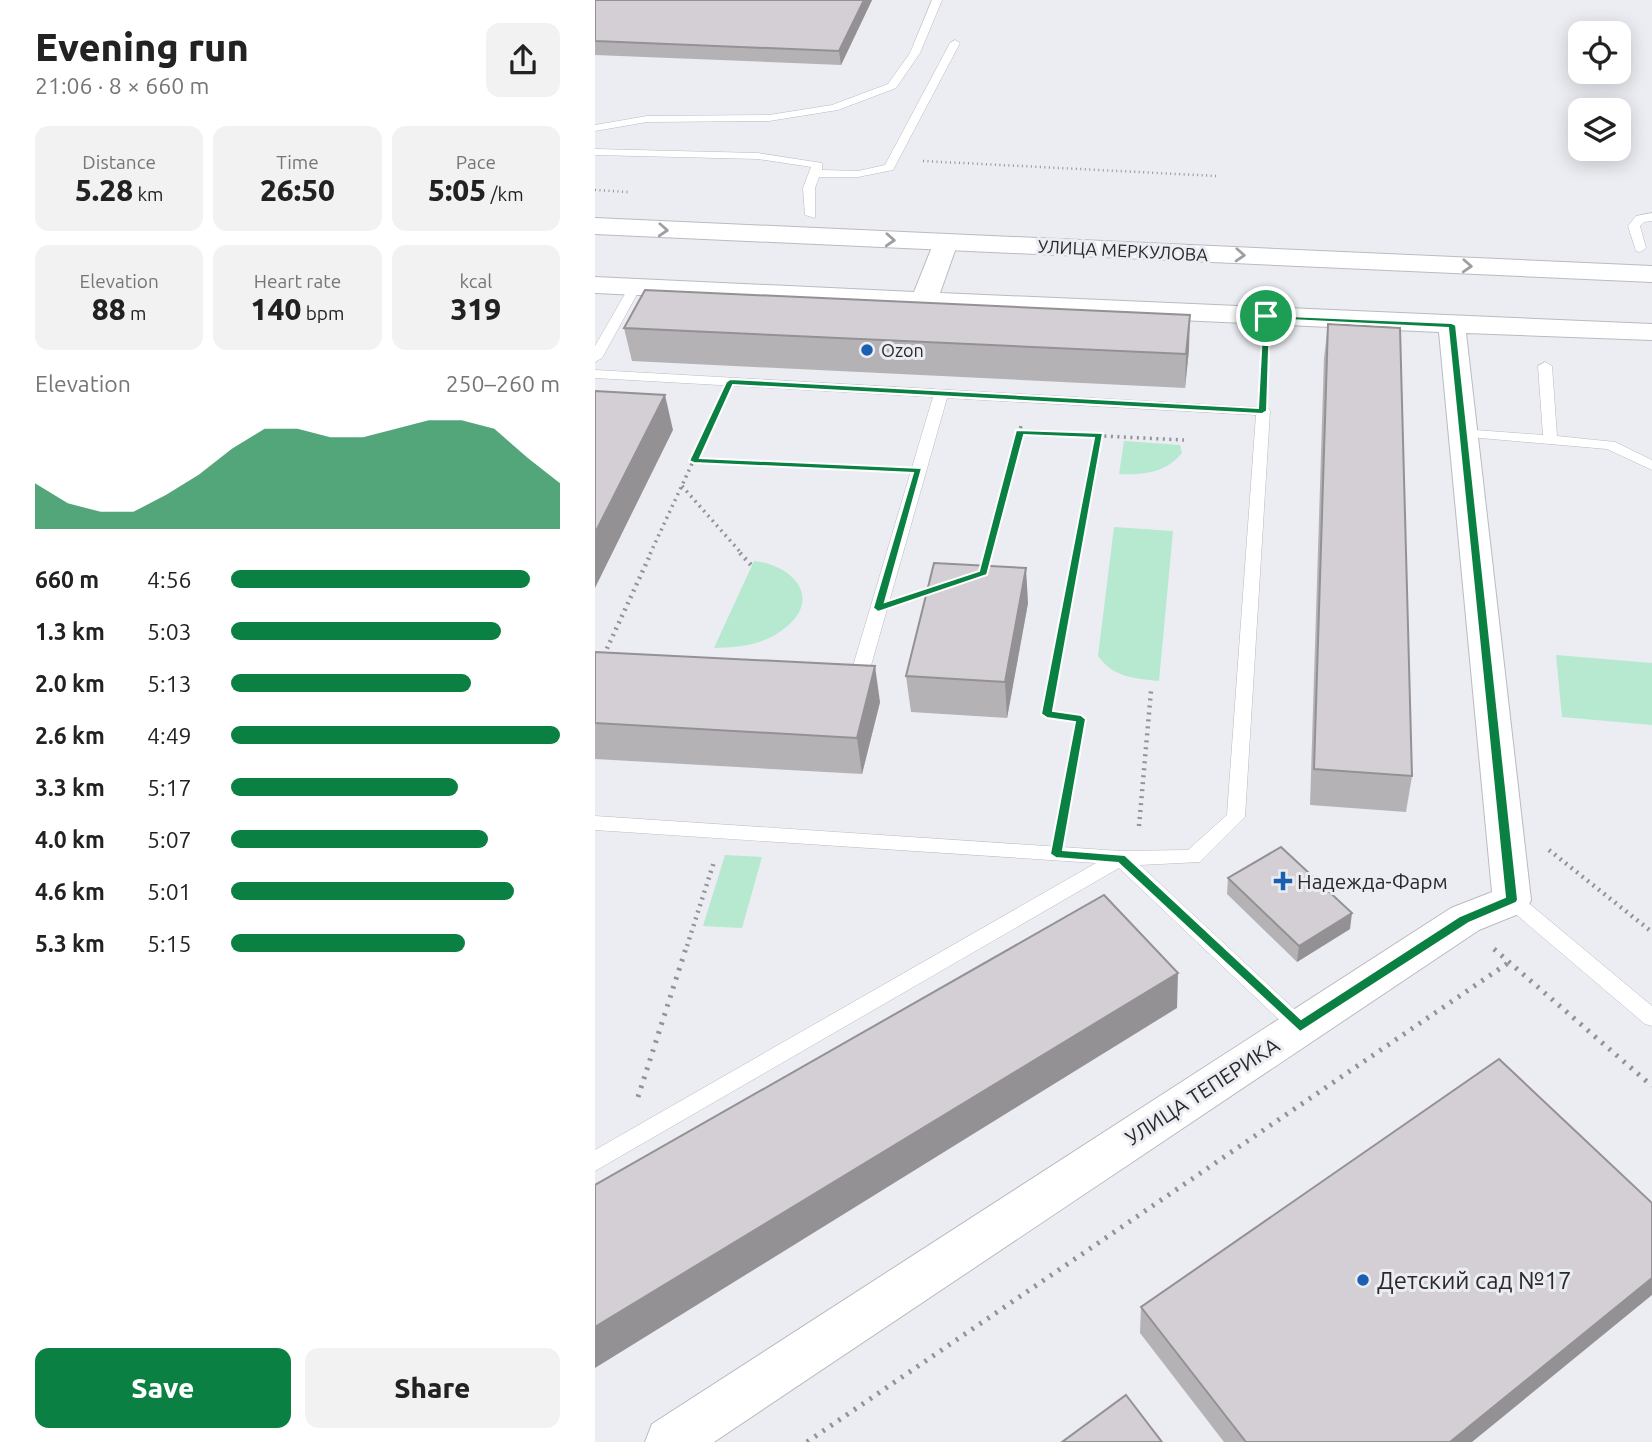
<!DOCTYPE html>
<meta charset="utf-8">
<style>
:root{--surface:#fff;--page:#f2f2f2;--text:#222;--muted:#767676;--accent:#0b8043}
body{margin:0;font-family:Ubuntu,sans-serif;background:var(--page);color:var(--text);height:100vh;display:flex;flex-direction:column;font-size:26px;white-space:nowrap}
*{box-sizing:border-box;margin:0}
p{font-size:23px;color:var(--muted)}
.icon{flex:none;width:38px;height:38px;fill:none;stroke:currentColor;stroke-width:2;stroke-linecap:round;stroke-linejoin:round}
.map{position:relative;flex:1;overflow:hidden}
.side{display:flex;flex-direction:column;background:var(--surface);width:595px}
.side>*{flex:none}
.buttons{position:absolute;left:973px;top:21px;display:grid;gap:14px}
.buttons a{display:grid;place-items:center;width:63px;height:63px;border-radius:14px;background:var(--surface);box-shadow:0 4px 18px #0003;font-size:35px}
.pin{position:absolute;display:grid;place-items:center;width:60px;height:60px;color:#fff;margin:-30px;border:4px solid #fff;border-radius:50%;box-shadow:0 2px 7px #0007}
.round{display:grid;place-items:center;flex:none;width:74px;height:74px;border-radius:14px;background:var(--page)}
.overview{display:flex;align-items:center;justify-content:space-between;height:119px;padding:0 35px}
h1{font-size:38px;font-weight:800;line-height:52px}
.metrics{display:grid;grid-template-columns:repeat(3,1fr);gap:10px;height:119px;padding:7px 35px}
.metrics div{display:grid;align-content:center;border-radius:14px;background:var(--page);text-align:center}
.metrics b{font-size:30px;font-weight:800}
.metrics small{font-size:19px;font-weight:400}
.metrics p{font-size:19px}
.chart{height:196px;padding:14px 35px}
.chart p{display:flex;justify-content:space-between}
.chart svg{width:100%;height:126px;margin-top:7px;fill:var(--accent);opacity:.7}
.cta{display:flex;gap:14px;margin-top:auto;padding:14px 35px}
.cta a{flex:1;height:80px;border-radius:14px;background:var(--accent);color:#fff;font-size:28px;font-weight:800;line-height:80px;text-align:center}
.cta a+a{background:var(--page);color:var(--text)}
ul{padding:0 35px;list-style:none;font-size:23px}
li{display:grid;grid-template-columns:112px 84px 1fr;align-items:center;height:52px}
li i{height:18px;border-radius:9px;background:var(--accent)}
main{display:flex;flex:1;min-height:0}
.map>svg:first-child{display:block}
.green{fill:#b6e9cf}
.lines{fill:none;stroke-linecap:round;stroke-linejoin:round}
.service-casing{stroke:#b9bbc0;stroke-width:1}
.minor-casing{stroke:#b9bbc0;stroke-width:2}
.tertiary-casing{stroke:#b9bbc0;stroke-width:2}
.path-far3{stroke:#929396;stroke-width:2.5;stroke-dasharray:1 3.5;stroke-linecap:butt}
.path-far2{stroke:#929396;stroke-width:3.5;stroke-dasharray:2 4.5;stroke-linecap:butt}
.path-far1{stroke:#929396;stroke-width:4.5;stroke-dasharray:2 5;stroke-linecap:butt}
.path{stroke:#929396;stroke-width:5;stroke-dasharray:2.5 7;stroke-linecap:butt}
.service{fill:#fff;fill-rule:evenodd}
.minor{fill:#fff;fill-rule:evenodd}
.tertiary{fill:#fff;fill-rule:evenodd}
.wall{fill:#b5b2b6}
.shaded-wall{fill:#949194}
.building{fill:#d3cfd4;stroke:#949194;stroke-width:2}
.oneway{stroke:#9f9fa0}
.route{fill:#0b8043;stroke:#fff;stroke-width:2;fill-rule:evenodd}
.poi-dot{fill:#1b60b0;stroke:#ebedf2;stroke-width:2.5}
.labels{text-anchor:middle;dominant-baseline:central;stroke-width:6;stroke-linejoin:round;paint-order:stroke}
.far-street-label{font-size:18px;fill:#2a2a2c;stroke:#ebedf2}
.far-poi-label{font-size:18px;fill:#2a2a2c;stroke:#ebedf2;text-anchor:start}
.poi-label{font-size:21px;fill:#2a2a2c;stroke:#ebedf2;text-anchor:start}
.street-label{font-size:21px;fill:#2a2a2c;stroke:#ebedf2}
.near-poi-label{font-size:24px;fill:#2a2a2c;stroke:#ebedf2;text-anchor:start}
</style>
<main>
<section class="side">
<div class="overview"><div><h1>Evening run</h1><p>21:06 · 8 × 660 m</p></div><a class="round"><svg class="icon" aria-label="share" viewBox="0 0 24 24"><path d="M12 15V3M7 8l5-5 5 5M5 13v7h14v-7"/></svg></a></div>
<div class="metrics">
<div><p>Distance</p><b>5.28<small> km</small></b></div>
<div><p>Time</p><b>26:50</b></div>
<div><p>Pace</p><b>5:05<small> /km</small></b></div>
</div>
<div class="metrics">
<div><p>Elevation</p><b>88<small> m</small></b></div>
<div><p>Heart rate</p><b>140<small> bpm</small></b></div>
<div><p>kcal</p><b>319</b></div>
</div>
<div class="chart"><p><span>Elevation</span>250–260 m</p>
<svg viewBox="0 0 160 44" preserveAspectRatio="none"><path d="M0 44V28L10 35L20 38L30 38L40 32L50 25L60 16L70 9L80 9L90 12L100 12L110 9L120 6L130 6L140 9L150 19L160 28V44z"/></svg>
</div>
<ul>
<li><b>660 m</b>4:56<i style="width:91%"></i></li>
<li><b>1.3 km</b>5:03<i style="width:82%"></i></li>
<li><b>2.0 km</b>5:13<i style="width:73%"></i></li>
<li><b>2.6 km</b>4:49<i style="width:100%"></i></li>
<li><b>3.3 km</b>5:17<i style="width:69%"></i></li>
<li><b>4.0 km</b>5:07<i style="width:78%"></i></li>
<li><b>4.6 km</b>5:01<i style="width:86%"></i></li>
<li><b>5.3 km</b>5:15<i style="width:71%"></i></li>
</ul>
<div class="cta"><a>Save</a><a>Share</a></div>
</section>
<div class="map">
<svg width="1057" height="1442" viewBox="0 0 1057 1442">
<rect width="100%" height="100%" fill="#ebedf2"/>
<g class="green">
<path d="M529,441L585,445L587,453C570,473 549,475 524,474Z"/>
<path d="M519,527L578,531L564,681C539,678 519,678 503,656Z"/>
<path d="M159,561C201,566 229,601 186,631C167,645 143,648 119,648Z"/>
<path d="M961,655L1057,663V725L967,717Z"/>
<path d="M130,855L167,857L147,928L108,926Z"/>
</g>
<g class="lines">
<defs>
<g id="service">
<path d="M337,0H347L325,53L301,88L243,110L174,121L52,122L0,131V125L52,116L174,115L237,105L293,84L315,53Z"/>
<path d="M360,40L365,43L298,170L263,177H224L220,188V218L210,215L208,188L216,167L163,159L0,155V149L163,153L227,163V170L263,171L290,165L355,43Z"/>
<path d="M1057,213V221L1049,222L1045,226L1051,248L1045,252L1041,251L1033,226L1041,216Z"/>
<path d="M40,283L46,287L7,358L0,362V346L34,287Z"/>
<path d="M950,362L957,366L962,436L1020,442L1057,460V470L1012,449L862,436L860,433L862,430L867,429L948,435L943,366Z"/>
<path d="M0,370L673,408L675,411L650,817L605,862L545,865L712,1021L715,1027L712,1033L705,1036L698,1033L524,868L0,1171V1150L501,863L0,830V816L526,851L593,850L632,815L661,415L352,398L273,676L264,682L255,676L338,397L0,378Z"/>
<path d="M917,893L924,895L1057,1006V1026L1050,1024L910,905L907,900L910,895Z"/>
</g>
<path id="minor" d="M351,235L360,237L363,242L345,293L1057,324V340L871,333L936,900L931,911L884,930L119,1442H50L57,1424L856,908L897,892L844,332L0,293V277L319,292L339,242L342,237Z"/>
<path id="tertiary" d="M0,218L1057,266V282L0,234Z"/>
</defs>
<use href="#service" class="service-casing"/>
<use href="#minor" class="minor-casing"/>
<use href="#tertiary" class="tertiary-casing"/>
<g class="path-far3">
<path d="M328,161L621,176"/>
<path d="M0,190L33,192"/>
</g>
<g class="path-far2">
<path d="M669,386L670,349"/>
<path d="M425,432L589,440"/>
<path d="M99,461L294,469"/>
<path d="M87,486L147,554"/>
<path d="M55,554L123,408"/>
<path d="M393,554L426,426"/>
<path d="M481,554L504,435"/>
</g>
<g class="path-far1">
<path d="M145,553L157,566"/>
<path d="M389,571L394,553"/>
<path d="M9,655L56,553"/>
<path d="M466,824L486,719L451,714L482,553"/>
<path d="M544,826L556,691"/>
<path d="M954,850L1057,932"/>
<path d="M92,946L119,862"/>
</g>
<g class="path">
<path d="M899,949L1057,1086"/>
<path d="M43,1097L92,945"/>
<path d="M212,1442L913,963"/>
</g>
<use href="#service" class="service"/>
<use href="#minor" class="minor"/>
<use href="#tertiary" class="tertiary"/>
</g>
<g class="wall">
<path d="M0,0H277L246,65L0,55Z"/>
<path d="M733,324L817,776L811,812L715,805L729,358Z"/>
<path d="M29,328L594,349L590,388L37,361Z"/>
<path d="M433,603L412,718L316,712L311,676Z"/>
<path d="M0,652L285,702L267,774L0,759Z"/>
<path d="M633,878L755,929L702,962L632,894Z"/>
<path d="M546,1307L877,1442H629L545,1333Z"/>
</g>
<g class="shaded-wall">
<path d="M269,0H277L246,65L244,51Z"/>
<path d="M595,315L594,349L590,388L591,354Z"/>
<path d="M70,395L78,430L0,588V533Z"/>
<path d="M431,568L433,603L412,718L410,682Z"/>
<path d="M280,666L285,702L267,774L262,738Z"/>
<path d="M757,913L755,929L702,962L704,946Z"/>
<path d="M583,973L582,1008L0,1368V1327Z"/>
<path d="M1057,1278V1295L877,1442H855Z"/>
</g>
<g class="building">
<path d="M0,0H269L244,51L0,41Z"/>
<path d="M50,290L595,315L591,354L29,328Z"/>
<path d="M733,324L805,328L817,776L719,769Z"/>
<path d="M0,391L70,395L0,533Z"/>
<path d="M339,563L431,568L410,682L311,676Z"/>
<path d="M0,652L280,666L262,738L0,723Z"/>
<path d="M686,847L757,913L704,946L633,878Z"/>
<path d="M509,895L583,973L0,1327V1185Z"/>
<path d="M904,1059L1057,1203V1278L855,1442H651L546,1307Z"/>
<path d="M531,1395L567,1442H467Z"/>
</g>
<defs><path id="oneway-chevron" d="M-2-3.5L2.5 0L-2 3.5" fill="none" stroke-width="1.6" stroke-linecap="round" stroke-linejoin="round" transform="scale(1.75)"/></defs>
<g class="oneway">
<use href="#oneway-chevron" transform="translate(68 230) rotate(3)"/>
<use href="#oneway-chevron" transform="translate(295 240) rotate(3)"/>
<use href="#oneway-chevron" transform="translate(645 255) rotate(3)"/>
<use href="#oneway-chevron" transform="translate(872 266) rotate(3)"/>
</g>
<path class="route" d="M668,315L857,323L861,325L923,900L921,903L874,923L705,1032L523,863L461,858L455,854L480,722L452,718L446,714L499,438L429,435L392,575L283,612L278,608L318,473L99,463L94,461L131,382L135,379L663,408ZM675,319L853,328L910,897L865,916L706,1019L530,855L468,850L491,719L486,715L458,711L508,433L421,430L384,571L290,602L327,468L105,458L138,385L667,414L672,411Z"/>
<g class="poi-dot">
<circle cx="272" cy="350" r="7"/>
<path d="M684.5 870.5h7v7h7v7h-7v7h-7v-7h-7v-7h7z"/>
<circle cx="768" cy="1280" r="7"/>
</g>
<g class="labels">
<g class="far-street-label">
<text transform="translate(528 250) rotate(3)">УЛИЦА МЕРКУЛОВА</text>
</g>
<g class="far-poi-label">
<text x="286" y="350">Ozon</text>
</g>
<g class="poi-label">
<text x="702" y="881">Надежда-Фарм</text>
</g>
<g class="street-label">
<text transform="translate(607 1091) rotate(-33)">УЛИЦА ТЕПЕРИКА</text>
</g>
<g class="near-poi-label">
<text x="782" y="1280">Детский сад №17</text>
</g>
</g>
</svg>
<div class="buttons">
<a><svg class="icon" aria-label="locate" viewBox="0 0 24 24"><circle cx="12" cy="12" r="6"/><path d="M12 2v4M12 18v4M2 12h4M18 12h4"/></svg></a>
<a><svg class="icon" aria-label="layers" viewBox="0 0 24 24"><path d="M12 4l9 5-9 5-9-5zM3 14l9 5 9-5"/></svg></a>
</div>
<div class="pin" style="left:671px;top:316px;background:#1e9e55"><svg class="icon" aria-label="arrive" viewBox="0 0 24 24"><path d="M6 21V4h12l-3 4 3 4H6"/></svg></div>
</div>
</main>
